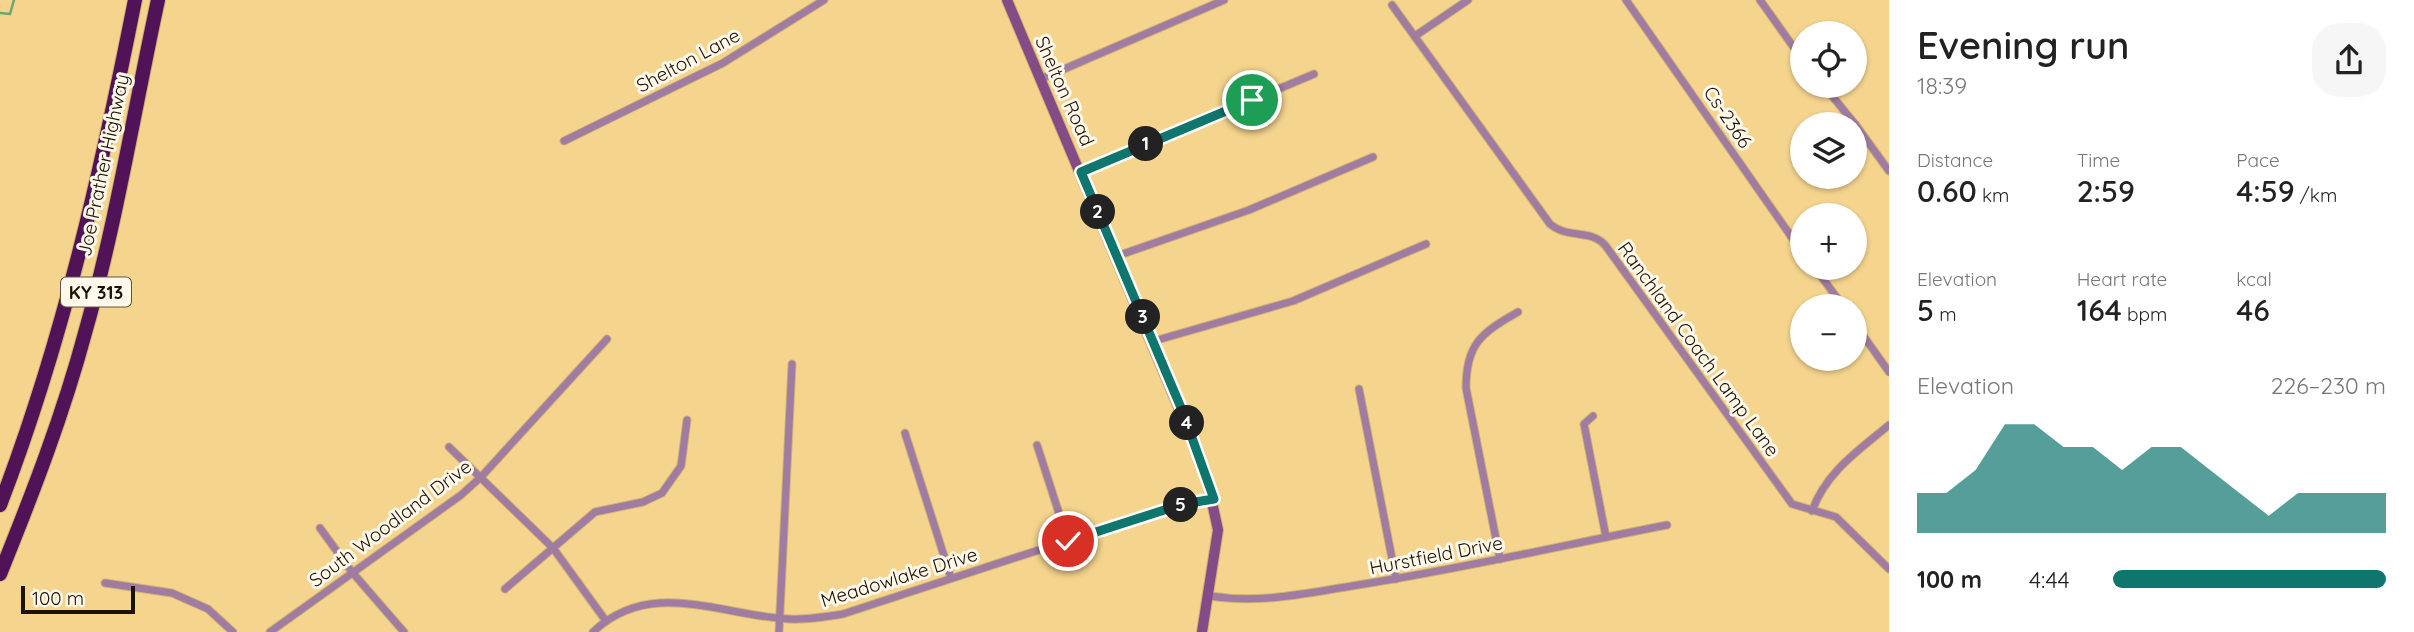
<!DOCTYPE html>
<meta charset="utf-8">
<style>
:root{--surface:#fff;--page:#f6f6f6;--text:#222;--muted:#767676;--accent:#0f766e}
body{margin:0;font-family:Quicksand,sans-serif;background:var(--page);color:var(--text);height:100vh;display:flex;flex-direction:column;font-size:26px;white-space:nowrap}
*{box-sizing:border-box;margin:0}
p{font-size:23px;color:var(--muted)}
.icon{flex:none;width:38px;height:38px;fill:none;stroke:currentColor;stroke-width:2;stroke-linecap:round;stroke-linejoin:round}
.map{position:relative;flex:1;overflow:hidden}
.details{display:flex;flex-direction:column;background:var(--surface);width:525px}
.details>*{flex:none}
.controls{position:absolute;left:1790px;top:21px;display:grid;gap:14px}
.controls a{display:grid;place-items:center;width:77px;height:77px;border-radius:50%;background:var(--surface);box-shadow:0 2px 5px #0004;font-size:35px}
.scale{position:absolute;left:21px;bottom:18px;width:114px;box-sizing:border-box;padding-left:7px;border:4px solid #1b1200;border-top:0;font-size:19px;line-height:24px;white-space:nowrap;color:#1b1200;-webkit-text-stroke:5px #fff8eb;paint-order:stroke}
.pin{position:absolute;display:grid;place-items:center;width:60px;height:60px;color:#fff;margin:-30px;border:4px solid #fff;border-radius:50%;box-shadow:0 2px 7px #0007}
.km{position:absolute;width:35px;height:35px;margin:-18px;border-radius:50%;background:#222;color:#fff;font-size:19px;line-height:35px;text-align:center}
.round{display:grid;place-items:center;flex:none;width:74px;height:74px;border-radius:28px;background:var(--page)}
.summary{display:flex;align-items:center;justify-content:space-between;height:119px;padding:0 28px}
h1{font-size:38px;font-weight:600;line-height:52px}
.figures{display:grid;grid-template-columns:repeat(3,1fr);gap:10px;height:119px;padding:7px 28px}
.figures div{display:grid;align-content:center}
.figures b{font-size:30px;font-weight:600}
.figures small{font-size:19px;font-weight:400}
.figures p{font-size:19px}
.chart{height:196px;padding:14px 28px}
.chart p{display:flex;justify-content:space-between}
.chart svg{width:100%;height:126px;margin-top:7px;fill:var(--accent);opacity:.7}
ul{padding:0 28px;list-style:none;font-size:23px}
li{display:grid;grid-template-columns:112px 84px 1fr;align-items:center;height:52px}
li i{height:18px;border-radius:9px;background:var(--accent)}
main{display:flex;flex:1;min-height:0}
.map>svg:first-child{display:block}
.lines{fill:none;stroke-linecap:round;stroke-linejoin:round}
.stream{stroke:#6ca56f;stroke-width:2.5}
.street-casing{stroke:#ceb174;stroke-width:9}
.secondary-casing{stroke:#ceb174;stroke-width:12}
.highway-casing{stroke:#ceb174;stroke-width:16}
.street{stroke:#a07ba2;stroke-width:7}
.secondary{stroke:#834c86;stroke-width:10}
.highway{stroke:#521257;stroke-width:14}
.route-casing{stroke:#fff;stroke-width:14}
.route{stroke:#0f766e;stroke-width:9}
.labels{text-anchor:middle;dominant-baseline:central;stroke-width:6;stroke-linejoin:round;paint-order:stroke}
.shield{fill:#fff8eb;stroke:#5f5746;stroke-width:2}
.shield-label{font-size:18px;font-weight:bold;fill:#1b1200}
.street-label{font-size:19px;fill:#1b1200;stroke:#fff8eb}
</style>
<main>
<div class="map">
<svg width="1889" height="632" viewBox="0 0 1889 632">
<rect width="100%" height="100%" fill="#f5d48e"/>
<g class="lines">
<path class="stream" d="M0,13L10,14L14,0"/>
<defs>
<g id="street">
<path d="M1626,0L1802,252"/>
<path d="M1760,0L1802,59"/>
<path d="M1392,5L1550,224C1567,239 1591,229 1605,245L1792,504L1836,517L1889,569"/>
<path d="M1415,36L1468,0"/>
<path d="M1041,79L1224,0"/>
<path d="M1824,86L1855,124"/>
<path d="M1855,124L1889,171"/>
<path d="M564,141L723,63L824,0"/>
<path d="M1081,172L1314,74"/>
<path d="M1117,256L1249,210L1373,157"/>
<path d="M1815,268L1843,306"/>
<path d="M1855,324L1889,372"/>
<path d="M1154,341L1293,301L1426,244"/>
<path d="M1359,389L1396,579"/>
<path d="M1593,416L1584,424L1606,537"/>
<path d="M905,433L951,578"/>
<path d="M1037,445L1068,541"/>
<path d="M449,447L553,548L606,621"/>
<path d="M1812,511C1826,472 1858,451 1889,425"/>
<path d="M320,528L352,572L404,632"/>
<path d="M1500,559L1466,388C1466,344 1481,333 1518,312"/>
<path d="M105,583L172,593L208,609L233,632"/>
<path d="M505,589L595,512L643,502L662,493L681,466L687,420"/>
<path d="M1210,596C1261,604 1307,593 1358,585C1461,569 1564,545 1667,525"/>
<path d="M270,632L461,495L481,477L607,339"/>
<path d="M593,632C651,577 722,616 789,619C807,620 825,617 843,614L1152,513L1213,499"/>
<path d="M779,632L792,364"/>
</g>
<path id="secondary" d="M1007,0L1205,470L1218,530L1202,632"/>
<g id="highway">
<path d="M0,505C63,341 101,172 135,0"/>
<path d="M0,574C32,495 63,415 85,333C116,224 134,111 158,0"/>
</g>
</defs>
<use href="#street" class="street-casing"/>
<use href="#secondary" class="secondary-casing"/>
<use href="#highway" class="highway-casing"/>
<use href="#street" class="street"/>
<use href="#secondary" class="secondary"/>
<use href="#highway" class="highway"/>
</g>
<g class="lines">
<defs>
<path id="route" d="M1068,541L1183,504L1214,499L1182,410L1081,172L1252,100"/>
</defs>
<use href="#route" class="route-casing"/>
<use href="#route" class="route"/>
</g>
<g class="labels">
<rect class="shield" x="61" y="277.5" width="70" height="29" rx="5"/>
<g class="shield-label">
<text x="96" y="292">KY 313</text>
</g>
<g class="street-label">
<text transform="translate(688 60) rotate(-28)">Shelton Lane</text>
<text transform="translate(1065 91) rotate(66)">Shelton Road</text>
<text transform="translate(1728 117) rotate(56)">Cs-2366</text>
<text transform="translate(103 165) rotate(-78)">Joe Prather Highway</text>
<text transform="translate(1699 349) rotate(54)">Ranchland Coach Lamp Lane</text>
<text transform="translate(390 523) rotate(-37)">South Woodland Drive</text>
<text transform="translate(1436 555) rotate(-11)">Hurstfield Drive</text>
<text transform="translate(899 577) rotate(-17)">Meadowlake Drive</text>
</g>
</g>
</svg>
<div class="controls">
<a><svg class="icon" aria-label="locate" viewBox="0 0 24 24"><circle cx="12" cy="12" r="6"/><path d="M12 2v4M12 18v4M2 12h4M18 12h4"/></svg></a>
<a><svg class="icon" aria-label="layers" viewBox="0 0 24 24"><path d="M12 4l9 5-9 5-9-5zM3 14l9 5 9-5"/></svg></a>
<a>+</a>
<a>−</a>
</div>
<div class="scale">100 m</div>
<div class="pin" style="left:1252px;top:100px;background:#1e9e55"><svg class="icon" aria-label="arrive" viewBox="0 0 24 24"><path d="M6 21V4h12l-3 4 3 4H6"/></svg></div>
<div class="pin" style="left:1068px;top:541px;background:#d93025"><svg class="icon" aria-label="check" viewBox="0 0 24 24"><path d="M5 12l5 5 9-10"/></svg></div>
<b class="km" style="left:1146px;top:144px">1</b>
<b class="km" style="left:1098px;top:212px">2</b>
<b class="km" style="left:1143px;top:317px">3</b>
<b class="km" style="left:1187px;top:423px">4</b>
<b class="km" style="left:1181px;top:505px">5</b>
</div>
<section class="details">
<div class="summary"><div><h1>Evening run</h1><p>18:39</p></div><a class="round"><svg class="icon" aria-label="share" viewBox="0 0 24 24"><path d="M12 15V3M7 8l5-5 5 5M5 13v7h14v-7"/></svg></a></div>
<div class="figures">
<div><p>Distance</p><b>0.60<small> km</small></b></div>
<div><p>Time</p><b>2:59</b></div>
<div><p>Pace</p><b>4:59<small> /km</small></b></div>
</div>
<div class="figures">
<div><p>Elevation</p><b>5<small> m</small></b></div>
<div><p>Heart rate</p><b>164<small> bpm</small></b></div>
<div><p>kcal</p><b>46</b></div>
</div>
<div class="chart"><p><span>Elevation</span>226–230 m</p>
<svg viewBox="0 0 160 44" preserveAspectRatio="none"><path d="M0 44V30L10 30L20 22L30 6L40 6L50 14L60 14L70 22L80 14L90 14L100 22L110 30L120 38L130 30L140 30L150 30L160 30V44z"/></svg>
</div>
<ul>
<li><b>100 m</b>4:44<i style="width:100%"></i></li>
</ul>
</section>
</main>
